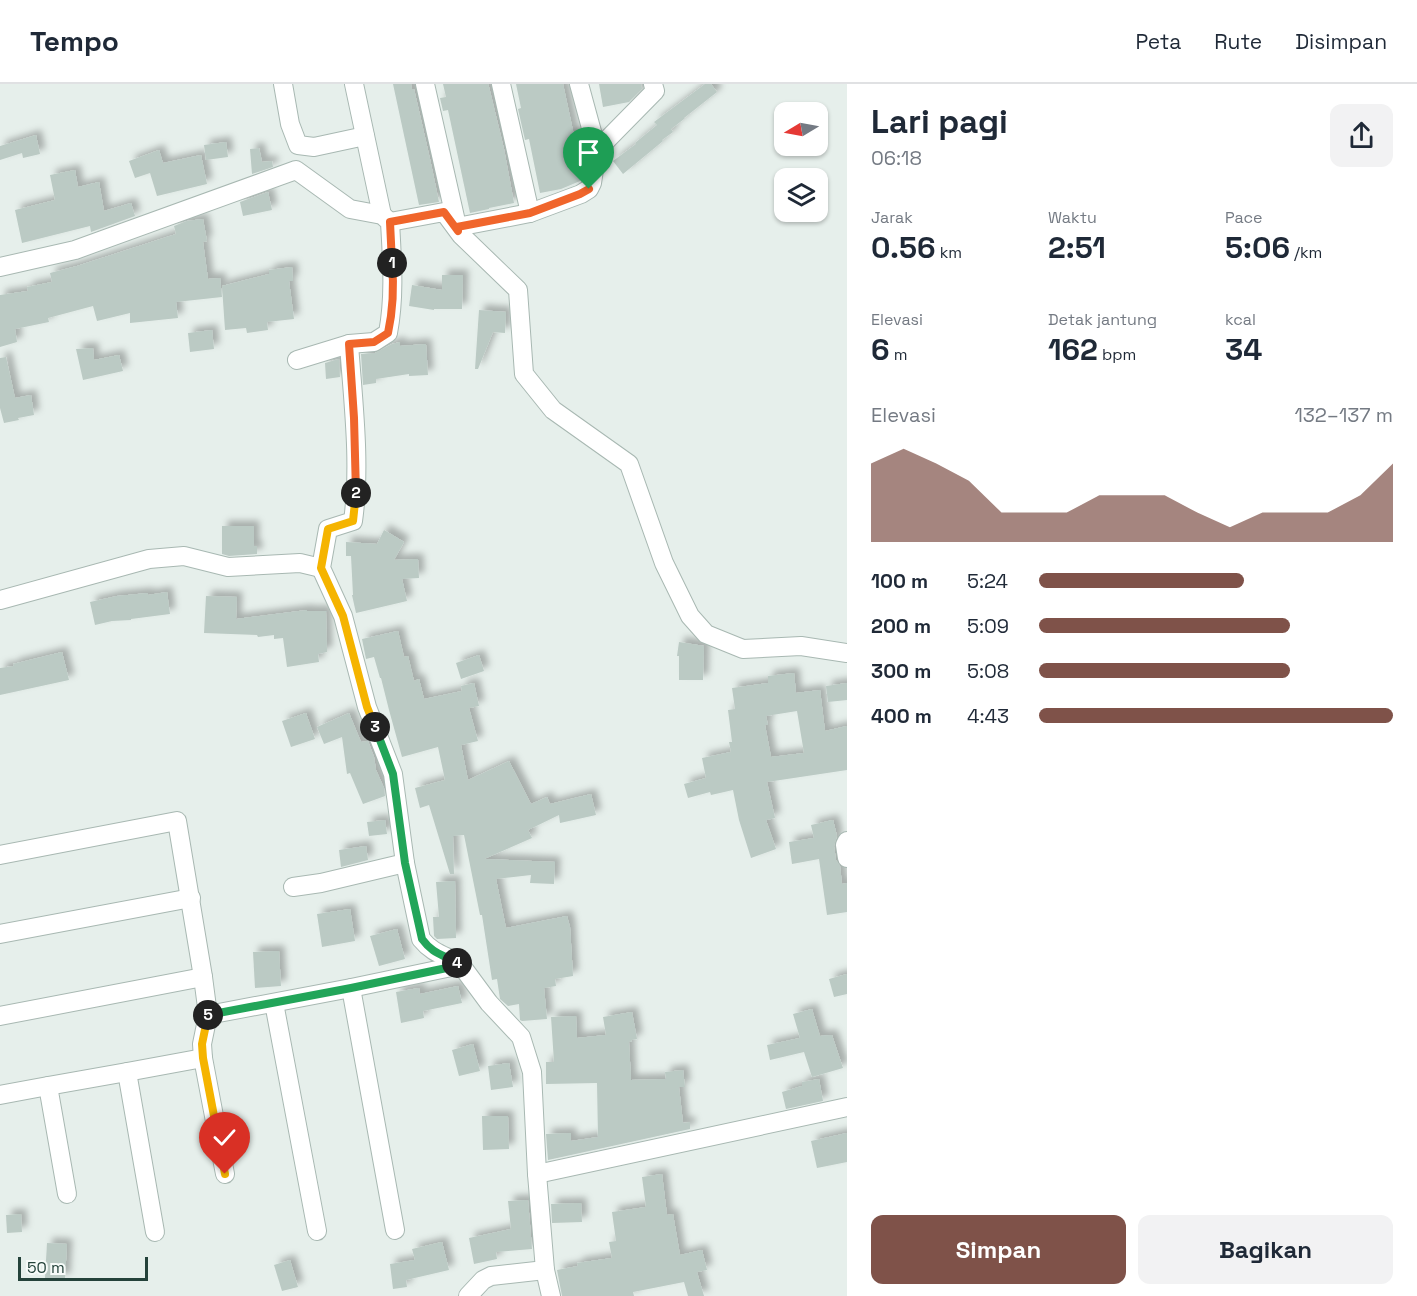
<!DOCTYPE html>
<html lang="id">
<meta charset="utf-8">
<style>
:root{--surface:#fff;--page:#f2f2f3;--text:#1f2937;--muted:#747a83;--line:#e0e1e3;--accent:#7f5249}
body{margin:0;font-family:"Space Grotesk",sans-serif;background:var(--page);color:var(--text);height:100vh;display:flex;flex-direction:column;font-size:22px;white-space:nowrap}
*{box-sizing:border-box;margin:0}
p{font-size:20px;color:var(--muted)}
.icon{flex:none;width:33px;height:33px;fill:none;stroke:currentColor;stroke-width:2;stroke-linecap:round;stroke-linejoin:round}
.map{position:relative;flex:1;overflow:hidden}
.drawer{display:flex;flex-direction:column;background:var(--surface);width:570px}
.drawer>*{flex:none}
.needle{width:39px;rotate:260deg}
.fabs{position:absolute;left:774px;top:18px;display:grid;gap:12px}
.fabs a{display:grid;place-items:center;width:54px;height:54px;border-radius:12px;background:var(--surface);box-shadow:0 2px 4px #0004;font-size:30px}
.scale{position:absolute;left:18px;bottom:15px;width:130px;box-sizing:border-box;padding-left:6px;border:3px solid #24423a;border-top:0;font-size:16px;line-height:21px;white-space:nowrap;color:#24423a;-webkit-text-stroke:4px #f7fbf9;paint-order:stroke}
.pin{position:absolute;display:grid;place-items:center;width:51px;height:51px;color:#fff;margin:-62px -26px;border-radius:50% 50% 50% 0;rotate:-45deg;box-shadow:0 0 6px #0007}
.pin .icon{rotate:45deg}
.km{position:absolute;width:30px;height:30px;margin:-15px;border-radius:50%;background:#222;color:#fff;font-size:16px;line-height:30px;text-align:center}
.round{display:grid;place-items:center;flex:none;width:63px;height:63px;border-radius:12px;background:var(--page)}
.headline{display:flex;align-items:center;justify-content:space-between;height:102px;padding:0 24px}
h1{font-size:33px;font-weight:700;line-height:45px}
.metrics{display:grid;grid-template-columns:repeat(3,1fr);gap:9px;height:102px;padding:6px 24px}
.metrics div{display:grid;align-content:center}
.metrics b{font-size:30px;font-weight:700}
.metrics small{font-size:16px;font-weight:400}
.metrics p{font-size:16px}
.chart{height:168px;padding:12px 24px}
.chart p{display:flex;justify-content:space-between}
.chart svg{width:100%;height:108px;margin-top:6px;fill:var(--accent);opacity:.7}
.action{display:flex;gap:12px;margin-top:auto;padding:12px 24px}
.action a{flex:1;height:69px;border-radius:12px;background:var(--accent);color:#fff;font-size:24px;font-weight:700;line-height:69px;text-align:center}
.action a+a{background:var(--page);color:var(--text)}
ul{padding:0 24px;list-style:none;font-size:20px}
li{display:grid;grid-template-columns:96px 72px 1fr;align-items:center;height:45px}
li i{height:15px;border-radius:8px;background:var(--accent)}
header{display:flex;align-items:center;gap:36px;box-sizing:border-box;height:84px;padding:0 30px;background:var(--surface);border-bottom:2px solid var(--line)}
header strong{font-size:28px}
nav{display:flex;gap:33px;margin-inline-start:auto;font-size:21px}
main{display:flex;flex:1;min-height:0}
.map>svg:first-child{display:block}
.building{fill:#bbcac4;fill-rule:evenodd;filter:url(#shadow)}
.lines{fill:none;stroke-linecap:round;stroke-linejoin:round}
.minor-casing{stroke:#a8b8b2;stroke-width:20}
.minor{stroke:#fff;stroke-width:18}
.split-1-casing{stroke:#fff;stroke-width:12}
.split-2-casing{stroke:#fff;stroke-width:12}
.split-3-casing{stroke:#fff;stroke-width:12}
.split-4-casing{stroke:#fff;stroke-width:12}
.split-5-casing{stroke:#fff;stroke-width:12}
.split-6-casing{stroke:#fff;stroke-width:12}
.split-1{stroke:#f0652b;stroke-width:8}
.split-2{stroke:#f0652b;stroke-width:8}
.split-3{stroke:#f5b400;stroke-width:8}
.split-4{stroke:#22a559;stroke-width:8}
.split-5{stroke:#22a559;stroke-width:8}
.split-6{stroke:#f5b400;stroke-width:8}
</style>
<header>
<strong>Tempo</strong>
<nav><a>Peta</a><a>Rute</a><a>Disimpan</a></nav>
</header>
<main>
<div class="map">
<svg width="847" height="1212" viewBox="0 0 847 1212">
<defs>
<filter id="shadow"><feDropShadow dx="5.5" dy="-5.5" stdDeviation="3" flood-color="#0004"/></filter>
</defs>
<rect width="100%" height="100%" fill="#e6efeb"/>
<g class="building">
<path d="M393,0H411L412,5H414L430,75L439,118L419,121Z"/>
<path d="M443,0H488L489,3L504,65L514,119L489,124V125L470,129L448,26L443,27L440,14L446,13Z"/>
<path d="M516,0H563L575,56H577L581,81L582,89L580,97L561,105L540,109L529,55L525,56L518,25L521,24Z"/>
<path d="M599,0H641L642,5L629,18L603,23Z"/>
<path d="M705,0H711L717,8L684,34V35L671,45L673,48L662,56L663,57L623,90L613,77L636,60L635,59L657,41L654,38Z"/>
<path d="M36,51L40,70L23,74L22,69L0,76V62Z"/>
<path d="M226,58L228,73L206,76L204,61Z"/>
<path d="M259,64L262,78L272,77L273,83L252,90L250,65Z"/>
<path d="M159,66L163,79L201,71L207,100L157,112L150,89L135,94L129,77Z"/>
<path d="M75,86L78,103L99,98L104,127L131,119L135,132L91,148L90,142L22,159L15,126L55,116L50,91Z"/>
<path d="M268,108L272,126L243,132L240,118Z"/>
<path d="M203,135L207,157L203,158L208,195L220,194L222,213L176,218L178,234L130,239V229L97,237L93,222L48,234L49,238L15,245L17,258L0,263V211L28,207L27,203L52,198L50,189L77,182L176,150L174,142L187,137Z"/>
<path d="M292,183L293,197H289L294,235L267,238L268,246L247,249L246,244L225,246L222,202L269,190V186Z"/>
<path d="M442,191H463L462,225H434V226L409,222L412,201L442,206Z"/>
<path d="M479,226L506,228L505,249L493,248L478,285H475Z"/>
<path d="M212,246L214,265L190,268L188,249Z"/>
<path d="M400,258V262L426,260L428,291L409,292V290L376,295V299L363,301L361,270L375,269L392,260Z"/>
<path d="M93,264L94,276L119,271L123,287L83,296L76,265Z"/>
<path d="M6,273L15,314L31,311L34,331L18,334L19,336L4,339L0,324V274Z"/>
<path d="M339,275L340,293L326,295L325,279Z"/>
<path d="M222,442H254V462H257V470L229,472L222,470Z"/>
<path d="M384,446L404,458L394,476L418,475L419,494L402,495L407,517L356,529L352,511H353L351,472H346V458L377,460Z"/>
<path d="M167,508L170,530L131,535V536L112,537L95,541L90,518L117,512L148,509V511Z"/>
<path d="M206,512L237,513L236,535L307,526V527H326L327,568L318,570L319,578L287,583L283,554L274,555V551L258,553L257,551L204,549Z"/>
<path d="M398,547L404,573L408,572L414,597L419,595L424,615L462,607L461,602L474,599L479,622L469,624L478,657L461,661L468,696L509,677L531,720L547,713L550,720L591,710L596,731L560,739L559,731L528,746L532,754L484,775L555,778L554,800L530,799L531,791L496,795L506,844L567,832L570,843L573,892L555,895L556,902L544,904L547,935L522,937L520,936L519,920L508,922L500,915L497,895L492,896L482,831H480L464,751L453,752L454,790H450L429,721L420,724L415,704L445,696L438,663L402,673L389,626L381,594H380L374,573L366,575L362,555Z"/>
<path d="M679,558L704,562L703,596H679V572H677Z"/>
<path d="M62,568L69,596L0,611V584L14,582L13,580Z"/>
<path d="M479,571L484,587L461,595L456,579Z"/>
<path d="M794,589L796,609L820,606L825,647L847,642V686L767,698L775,734L766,736L776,765L751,774L739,736L733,706L711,711L710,708L688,714L684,700L706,694L702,674L731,668L729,658H732L728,626L735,625L732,604L768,599V592ZM797,627L804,669L771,673L765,641H768L766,632Z"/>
<path d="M847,599V616L828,618L826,602Z"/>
<path d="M306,629L315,655L291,663L282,637Z"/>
<path d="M349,629L361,658L368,657L374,673L376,686L384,704L385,712L363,720L350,689L347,690L342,653L324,660L317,643Z"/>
<path d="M385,736L387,750L369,752L367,738Z"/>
<path d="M833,736L837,752L834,762L836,776L840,782L842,800L847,799V828L827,831L819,775L792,780L789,758L814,754L811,741Z"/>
<path d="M366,762L368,776L341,783L339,766Z"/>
<path d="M455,797L456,854L437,855L434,852L433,833H439L436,798Z"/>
<path d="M350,825L355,857L322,863L317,830Z"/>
<path d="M397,845L405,875L379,882L370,852Z"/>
<path d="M279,867L281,902L255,904L253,868Z"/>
<path d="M847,890V910L834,913L829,895Z"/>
<path d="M458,902L462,919L423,927L424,934L401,939L396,908L419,904L420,910Z"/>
<path d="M812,925L820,952L832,951L843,984L812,993L804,968L770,976L767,961L800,954L793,930Z"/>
<path d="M632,928L637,955L631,956L632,957L629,958L631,996L666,995L665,988L683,986L685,1003H679L683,1039L690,1038V1045L548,1076L546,1050L571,1049V1057L598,1053L597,999L546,1000V978H554L551,933L576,932L577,954L606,951L603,933Z"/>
<path d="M473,960L480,987L459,992L452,966Z"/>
<path d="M509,979L513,1003L491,1006L488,982Z"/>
<path d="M819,995L823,1017L786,1025L782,1008L802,1002V998Z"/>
<path d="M482,1032H508L509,1065L483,1066Z"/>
<path d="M847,1049V1078L817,1084L811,1057Z"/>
<path d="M662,1090L667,1131L673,1130L680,1171L702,1166L707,1186L697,1188L704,1212H688L684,1198L633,1208L634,1212H562L557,1186L578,1182L577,1179L612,1174L609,1158L616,1157L612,1128L646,1123L642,1093Z"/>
<path d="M528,1116L532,1165L496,1168L497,1175L474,1180L469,1154L511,1145L508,1117Z"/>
<path d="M581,1119L582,1138L552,1139L551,1120Z"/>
<path d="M21,1130L22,1148L7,1149L6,1131Z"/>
<path d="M442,1158L449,1186L406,1196L407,1203L393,1205L390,1180L415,1176L412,1165Z"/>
<path d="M47,1159L67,1160L65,1195L45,1194Z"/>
<path d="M290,1176L298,1203L282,1207L274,1181Z"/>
</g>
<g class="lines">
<defs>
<g id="minor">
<path d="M283,0L290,40L298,61L314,63L365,52"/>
<path d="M354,0L382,131"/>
<path d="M425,0L457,142"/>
<path d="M501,0L530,129"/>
<path d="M597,66L655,7L653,0"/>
<path d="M390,138L444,128L461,151L518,206L524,290L553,326L629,380L664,479L690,532L706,550L743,565L801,562L847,569"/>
<path d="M457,143L530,129L581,110L589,105L592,99L597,66L579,0"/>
<path d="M0,183L75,166L296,86L350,125L382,131L390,138C392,175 395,212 388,249L374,258L349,260L297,276"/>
<path d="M349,260C353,318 361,380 353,437L328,445L321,484L343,532L367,623L393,690L405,779L421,855C434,871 446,871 461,881L489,919L521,953L532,988L537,1090L545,1186L551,1212"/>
<path d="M0,516L149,475L184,472L228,483L300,479L321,484"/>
<path d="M847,757L845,761L847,774"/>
<path d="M0,771L177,737L203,893L208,931L351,904L461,881"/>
<path d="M293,803L321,799L405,779"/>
<path d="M0,850L191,814"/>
<path d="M351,904L395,1146"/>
<path d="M274,919L317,1147"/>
<path d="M208,931L202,960L203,974L225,1090"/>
<path d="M0,932L203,893"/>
<path d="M0,1011L48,1002"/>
<path d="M537,1090L847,1023"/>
<path d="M67,1110L48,1002L127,988"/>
<path d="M155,1148L127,988L203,974"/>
<path d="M468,1212L483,1196L491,1192L545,1186"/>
</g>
</defs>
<use href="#minor" class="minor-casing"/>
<use href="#minor" class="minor"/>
</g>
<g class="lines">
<defs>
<path id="split-1" d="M392,179L390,138L444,128L458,147L457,143L530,129L580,110L589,105"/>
<path id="split-2" d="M356,409L354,334L349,260L374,258L388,249C393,226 394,202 392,179"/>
<path id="split-3" d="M356,409L353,437L328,445L321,484L343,532L367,623L375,643"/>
<path id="split-4" d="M375,643L393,690L405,779L422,855C433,870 442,870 457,879"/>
<path id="split-5" d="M208,931L351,904L461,881L457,879"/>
<path id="split-6" d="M208,931L202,960L203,974L225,1090"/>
</defs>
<use href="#split-1" class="split-1-casing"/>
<use href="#split-2" class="split-2-casing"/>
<use href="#split-3" class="split-3-casing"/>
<use href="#split-4" class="split-4-casing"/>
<use href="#split-5" class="split-5-casing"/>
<use href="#split-6" class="split-6-casing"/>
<use href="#split-1" class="split-1"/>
<use href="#split-2" class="split-2"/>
<use href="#split-3" class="split-3"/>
<use href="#split-4" class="split-4"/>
<use href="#split-5" class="split-5"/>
<use href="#split-6" class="split-6"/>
</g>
</svg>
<div class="fabs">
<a><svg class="needle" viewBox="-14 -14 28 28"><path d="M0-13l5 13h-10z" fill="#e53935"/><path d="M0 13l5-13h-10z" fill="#747a83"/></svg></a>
<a><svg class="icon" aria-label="layers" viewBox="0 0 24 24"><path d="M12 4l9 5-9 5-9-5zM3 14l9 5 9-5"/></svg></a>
</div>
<div class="scale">50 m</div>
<div class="pin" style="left:589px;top:105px;background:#1e9e55"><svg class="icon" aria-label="arrive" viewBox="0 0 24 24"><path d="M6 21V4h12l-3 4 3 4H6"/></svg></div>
<div class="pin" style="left:225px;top:1090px;background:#d93025"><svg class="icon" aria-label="check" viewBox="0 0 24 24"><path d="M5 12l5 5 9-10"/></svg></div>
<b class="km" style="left:392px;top:179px">1</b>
<b class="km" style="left:356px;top:409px">2</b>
<b class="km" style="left:375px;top:643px">3</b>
<b class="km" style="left:457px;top:879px">4</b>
<b class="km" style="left:208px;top:931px">5</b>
</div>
<section class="drawer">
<div class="headline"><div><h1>Lari pagi</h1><p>06:18</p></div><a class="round"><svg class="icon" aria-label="share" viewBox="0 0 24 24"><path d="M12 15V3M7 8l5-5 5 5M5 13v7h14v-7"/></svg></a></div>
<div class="metrics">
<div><p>Jarak</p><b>0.56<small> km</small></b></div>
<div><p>Waktu</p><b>2:51</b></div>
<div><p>Pace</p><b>5:06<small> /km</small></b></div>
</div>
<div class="metrics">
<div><p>Elevasi</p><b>6<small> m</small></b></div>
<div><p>Detak jantung</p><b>162<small> bpm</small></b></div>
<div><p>kcal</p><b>34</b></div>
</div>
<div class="chart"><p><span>Elevasi</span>132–137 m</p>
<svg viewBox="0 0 160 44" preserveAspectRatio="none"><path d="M0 44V12L10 6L20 12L30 19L40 32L50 32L60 32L70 25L80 25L90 25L100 32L110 38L120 32L130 32L140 32L150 25L160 12V44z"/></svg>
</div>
<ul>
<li><b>100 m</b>5:24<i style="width:58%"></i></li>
<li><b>200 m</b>5:09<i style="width:71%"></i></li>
<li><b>300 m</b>5:08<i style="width:71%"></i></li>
<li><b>400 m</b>4:43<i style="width:100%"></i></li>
</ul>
<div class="action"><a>Simpan</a><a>Bagikan</a></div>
</section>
</main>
